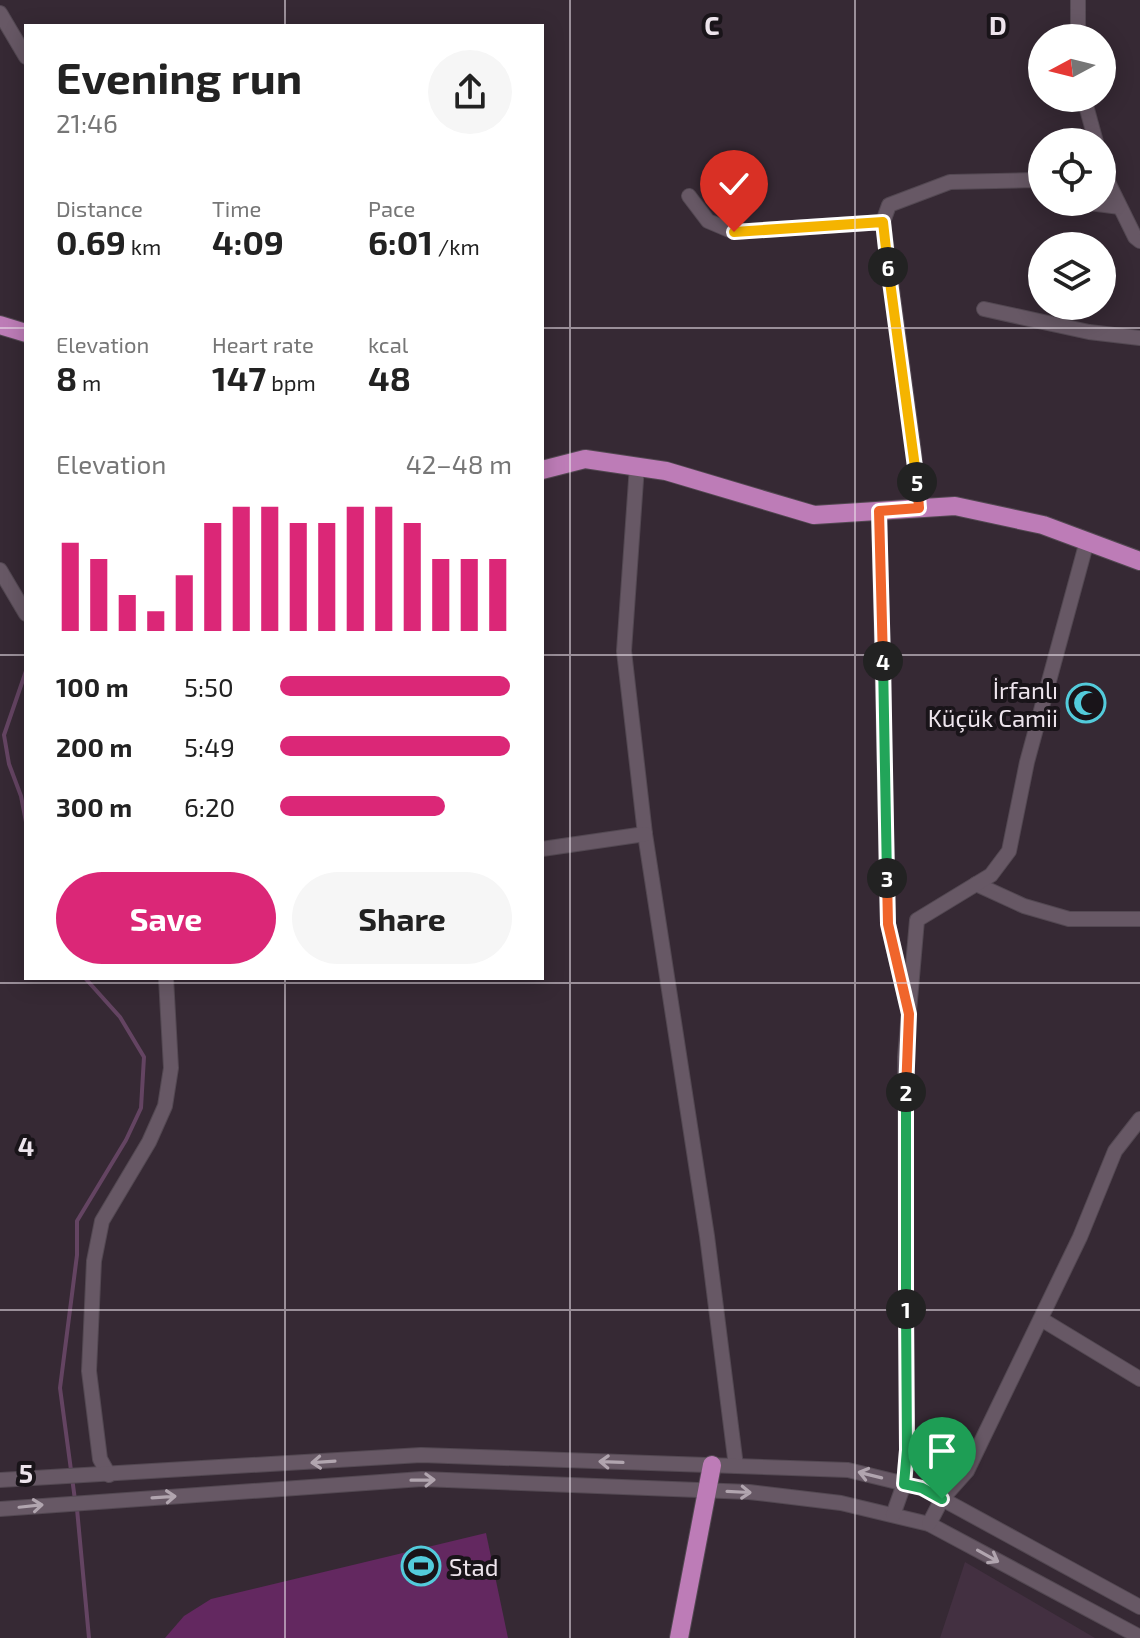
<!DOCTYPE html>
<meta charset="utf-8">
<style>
:root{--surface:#fff;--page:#f6f6f6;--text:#222;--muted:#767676;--accent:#db2777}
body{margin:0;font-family:"Exo 2",sans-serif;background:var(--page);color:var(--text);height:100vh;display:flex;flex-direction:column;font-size:30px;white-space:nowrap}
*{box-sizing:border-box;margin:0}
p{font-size:26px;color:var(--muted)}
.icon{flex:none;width:44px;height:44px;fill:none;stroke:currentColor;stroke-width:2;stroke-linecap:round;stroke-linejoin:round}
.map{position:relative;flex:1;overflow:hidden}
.side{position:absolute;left:24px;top:24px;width:520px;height:956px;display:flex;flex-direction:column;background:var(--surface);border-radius:0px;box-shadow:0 4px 20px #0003}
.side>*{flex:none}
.needle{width:52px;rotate:263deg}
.tools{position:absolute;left:1028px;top:24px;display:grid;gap:16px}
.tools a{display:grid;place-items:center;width:88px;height:88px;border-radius:50%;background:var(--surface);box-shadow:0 4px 20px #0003;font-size:40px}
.pin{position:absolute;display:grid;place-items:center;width:68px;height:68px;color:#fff;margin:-82px -34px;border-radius:50% 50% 50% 0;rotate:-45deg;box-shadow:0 0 8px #0007}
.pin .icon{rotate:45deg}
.km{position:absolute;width:40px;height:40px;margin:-20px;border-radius:50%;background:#222;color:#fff;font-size:22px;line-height:40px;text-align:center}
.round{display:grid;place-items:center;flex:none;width:84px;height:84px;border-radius:42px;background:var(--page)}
.headline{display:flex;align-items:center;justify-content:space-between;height:136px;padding:0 32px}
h1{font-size:44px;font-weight:700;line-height:60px}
.stats{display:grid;grid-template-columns:repeat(3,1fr);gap:12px;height:136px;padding:8px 32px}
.stats div{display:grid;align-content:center}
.stats b{font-size:34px;font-weight:700}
.stats small{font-size:22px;font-weight:400}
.stats p{font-size:22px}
.chart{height:224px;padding:16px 32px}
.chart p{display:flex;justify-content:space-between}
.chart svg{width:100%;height:144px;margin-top:8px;stroke:var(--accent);stroke-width:6}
.action{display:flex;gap:16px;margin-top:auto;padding:16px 32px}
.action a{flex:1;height:92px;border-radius:48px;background:var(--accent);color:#fff;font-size:32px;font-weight:700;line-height:92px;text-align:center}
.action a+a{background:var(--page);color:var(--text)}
ul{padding:0 32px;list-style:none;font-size:26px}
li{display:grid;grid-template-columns:128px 96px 1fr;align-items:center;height:60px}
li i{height:20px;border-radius:10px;background:var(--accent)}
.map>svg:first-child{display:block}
.built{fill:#433041}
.green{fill:#632860}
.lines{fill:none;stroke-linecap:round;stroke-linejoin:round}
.stream{stroke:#644462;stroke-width:4}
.minor-casing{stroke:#534852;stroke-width:16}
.major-casing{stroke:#534852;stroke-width:20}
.minor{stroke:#675865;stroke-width:14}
.major{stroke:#bd7cb7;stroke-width:18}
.oneway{stroke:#b1a5af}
.split-1-casing{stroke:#fff;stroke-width:16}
.split-2-casing{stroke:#fff;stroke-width:16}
.split-3-casing{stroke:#fff;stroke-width:16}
.split-4-casing{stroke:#fff;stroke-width:16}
.split-5-casing{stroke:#fff;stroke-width:16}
.split-6-casing{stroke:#fff;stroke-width:16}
.split-7-casing{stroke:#fff;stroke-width:16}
.split-1{stroke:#22a559;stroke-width:10}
.split-2{stroke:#22a559;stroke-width:10}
.split-3{stroke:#f0652b;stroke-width:10}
.split-4{stroke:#22a559;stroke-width:10}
.split-5{stroke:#f0652b;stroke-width:10}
.split-6{stroke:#f5b400;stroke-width:10}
.split-7{stroke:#f5b400;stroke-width:10}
.grid{fill:none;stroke:#ede4ec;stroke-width:2;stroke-opacity:0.55}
.labels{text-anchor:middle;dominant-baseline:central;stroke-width:8;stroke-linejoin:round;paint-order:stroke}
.poi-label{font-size:24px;fill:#ede4ec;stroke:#191419;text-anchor:end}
.grid-label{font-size:26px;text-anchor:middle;font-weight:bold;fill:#ede4ec;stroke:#191419;stroke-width:8;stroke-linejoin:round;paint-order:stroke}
</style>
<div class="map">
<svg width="1140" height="1638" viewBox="0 0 1140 1638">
<rect width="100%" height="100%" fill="#362934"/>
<path class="built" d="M965,1562L1095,1638H940Z"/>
<path class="green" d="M486,1533L508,1638H165L184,1616L211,1599Z"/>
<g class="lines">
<g class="stream">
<path d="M26,671L4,735L9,764L21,796L26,822"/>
<path d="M75,1500L60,1388L77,1255V1221L126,1140L141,1108L144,1057L120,1017L85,978"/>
<path d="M77,1509L89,1638"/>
</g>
<defs>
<g id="minor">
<path d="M1078,0V38"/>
<path d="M0,13L26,57"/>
<path d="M1084,98L1096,142"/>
<path d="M1102,162L1107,180L1135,237L1140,241"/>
<path d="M689,196L708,221L734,232L883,222"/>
<path d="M1082,202L1120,207"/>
<path d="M984,309L1089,332L1140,338"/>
<path d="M637,466L624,651L645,834L707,1236L736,1466"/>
<path d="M919,508L914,452L883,222L889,205L950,182L1034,180L1042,184"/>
<path d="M879,511L888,924L906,1000"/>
<path d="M0,570L26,614"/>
<path d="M542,849L645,834"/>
<path d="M976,884L1024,906L1069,919H1140"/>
<path d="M1041,1319L1140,1379"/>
<path d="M109,1475L100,1459L89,1371L94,1261L102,1221L149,1142L165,1106L171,1068L166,978"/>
<path d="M0,1480L421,1455L848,1470L922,1488L1140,1607"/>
<path d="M0,1509L422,1479L749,1492L841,1503L929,1524L1140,1637"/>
<path d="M893,1515L904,1484L907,1450L905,1057L917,920L991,875L1009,851L1027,762L1087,541"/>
<path d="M929,1524L942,1499L967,1471L1080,1237L1115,1151L1140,1119"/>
</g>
<g id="major">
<path d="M0,325L26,333"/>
<path d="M542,470L585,459L666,471L814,515L955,506L1043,525L1140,561"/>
<path d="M679,1638L712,1465"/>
</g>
</defs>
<use href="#minor" class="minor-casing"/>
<use href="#major" class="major-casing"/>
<use href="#minor" class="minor"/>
<use href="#major" class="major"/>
</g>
<defs><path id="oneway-shaft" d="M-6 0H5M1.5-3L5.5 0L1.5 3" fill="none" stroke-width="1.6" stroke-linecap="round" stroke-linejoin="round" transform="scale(2)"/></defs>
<g class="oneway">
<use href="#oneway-shaft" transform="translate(323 1462) rotate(176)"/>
<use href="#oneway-shaft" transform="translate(611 1462) rotate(-178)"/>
<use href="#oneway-shaft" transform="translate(870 1475) rotate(-166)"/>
<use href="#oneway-shaft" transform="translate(423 1480) rotate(-1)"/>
<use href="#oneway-shaft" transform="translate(739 1492) rotate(3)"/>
<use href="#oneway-shaft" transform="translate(164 1497) rotate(-4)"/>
<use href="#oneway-shaft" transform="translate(31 1506) rotate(-6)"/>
<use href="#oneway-shaft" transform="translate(988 1556) rotate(29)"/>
</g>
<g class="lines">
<defs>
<path id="split-1" d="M906,1309L907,1450L904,1484L922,1488L942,1499"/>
<path id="split-2" d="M906,1092V1309"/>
<path id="split-3" d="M887,878L888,924L909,1014L906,1092"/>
<path id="split-4" d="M883,661L887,878"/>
<path id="split-5" d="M883,661L879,511L919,508L917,482"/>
<path id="split-6" d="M888,267L917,482"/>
<path id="split-7" d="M734,232L883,222L888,267"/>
</defs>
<use href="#split-1" class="split-1-casing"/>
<use href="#split-2" class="split-2-casing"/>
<use href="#split-3" class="split-3-casing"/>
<use href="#split-4" class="split-4-casing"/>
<use href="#split-5" class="split-5-casing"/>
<use href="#split-6" class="split-6-casing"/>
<use href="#split-7" class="split-7-casing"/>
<use href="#split-1" class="split-1"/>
<use href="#split-2" class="split-2"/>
<use href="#split-3" class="split-3"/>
<use href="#split-4" class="split-4"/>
<use href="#split-5" class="split-5"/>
<use href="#split-6" class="split-6"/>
<use href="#split-7" class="split-7"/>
</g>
<path class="grid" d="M285,0V26M570,0V1638M855,0V1638M0,328H26M542,328H1140M0,655H26M542,655H1140M285,978V1638M0,983H1140M0,1310H1140"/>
<defs>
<symbol id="mosque-ring" viewBox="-11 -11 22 22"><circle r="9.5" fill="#191419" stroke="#53cbdb" stroke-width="1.5"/><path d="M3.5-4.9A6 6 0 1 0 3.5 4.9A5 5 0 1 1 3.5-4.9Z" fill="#53cbdb"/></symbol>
<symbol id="stadium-ring" viewBox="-11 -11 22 22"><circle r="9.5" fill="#191419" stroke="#53cbdb" stroke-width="1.5"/><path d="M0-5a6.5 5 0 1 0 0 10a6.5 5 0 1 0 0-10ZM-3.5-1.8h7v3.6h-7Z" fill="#53cbdb"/></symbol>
</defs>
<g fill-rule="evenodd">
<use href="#mosque-ring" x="1064" y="681" width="44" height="44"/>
<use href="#stadium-ring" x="399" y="1544" width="44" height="44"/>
</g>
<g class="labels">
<g class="poi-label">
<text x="1058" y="689">İrfanlı<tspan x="1058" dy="28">Küçük Camii</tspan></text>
<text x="449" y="1566" text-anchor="start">Stad</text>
</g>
</g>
<g class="grid-label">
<text x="712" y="35">C</text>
<text x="998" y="35">D</text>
<text x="26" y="1156">4</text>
<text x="26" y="1483">5</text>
</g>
</svg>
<div class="tools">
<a><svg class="needle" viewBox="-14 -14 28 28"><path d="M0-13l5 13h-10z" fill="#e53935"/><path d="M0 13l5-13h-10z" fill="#767676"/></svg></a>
<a><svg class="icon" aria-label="locate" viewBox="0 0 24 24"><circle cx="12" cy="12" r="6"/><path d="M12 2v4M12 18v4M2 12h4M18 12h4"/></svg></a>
<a><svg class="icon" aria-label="layers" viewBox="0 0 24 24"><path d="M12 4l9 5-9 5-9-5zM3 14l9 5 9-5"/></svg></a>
</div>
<div class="pin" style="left:942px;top:1499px;background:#1e9e55"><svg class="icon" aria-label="arrive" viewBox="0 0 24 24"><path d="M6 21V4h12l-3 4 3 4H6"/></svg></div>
<div class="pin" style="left:734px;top:232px;background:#d93025"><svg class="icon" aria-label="check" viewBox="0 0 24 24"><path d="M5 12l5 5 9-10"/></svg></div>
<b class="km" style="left:906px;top:1309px">1</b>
<b class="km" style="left:906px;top:1092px">2</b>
<b class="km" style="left:887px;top:878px">3</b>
<b class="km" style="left:883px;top:661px">4</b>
<b class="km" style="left:917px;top:482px">5</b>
<b class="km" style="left:888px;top:267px">6</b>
<section class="side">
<div class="headline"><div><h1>Evening run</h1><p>21:46</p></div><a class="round"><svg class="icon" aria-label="share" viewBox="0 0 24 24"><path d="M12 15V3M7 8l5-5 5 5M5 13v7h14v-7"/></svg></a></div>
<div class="stats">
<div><p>Distance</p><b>0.69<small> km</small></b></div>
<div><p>Time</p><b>4:09</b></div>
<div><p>Pace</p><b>6:01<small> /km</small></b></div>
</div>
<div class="stats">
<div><p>Elevation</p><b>8<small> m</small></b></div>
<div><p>Heart rate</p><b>147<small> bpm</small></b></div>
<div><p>kcal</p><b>48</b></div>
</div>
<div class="chart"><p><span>Elevation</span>42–48 m</p>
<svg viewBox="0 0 160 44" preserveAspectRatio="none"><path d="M5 44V17M15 44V22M25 44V33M35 44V38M45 44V27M55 44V11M65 44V6M75 44V6M85 44V11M95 44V11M105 44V6M115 44V6M125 44V11M135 44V22M145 44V22M155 44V22"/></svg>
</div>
<ul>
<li><b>100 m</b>5:50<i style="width:99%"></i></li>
<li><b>200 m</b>5:49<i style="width:99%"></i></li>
<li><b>300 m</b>6:20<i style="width:71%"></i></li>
</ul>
<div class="action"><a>Save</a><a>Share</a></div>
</section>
</div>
